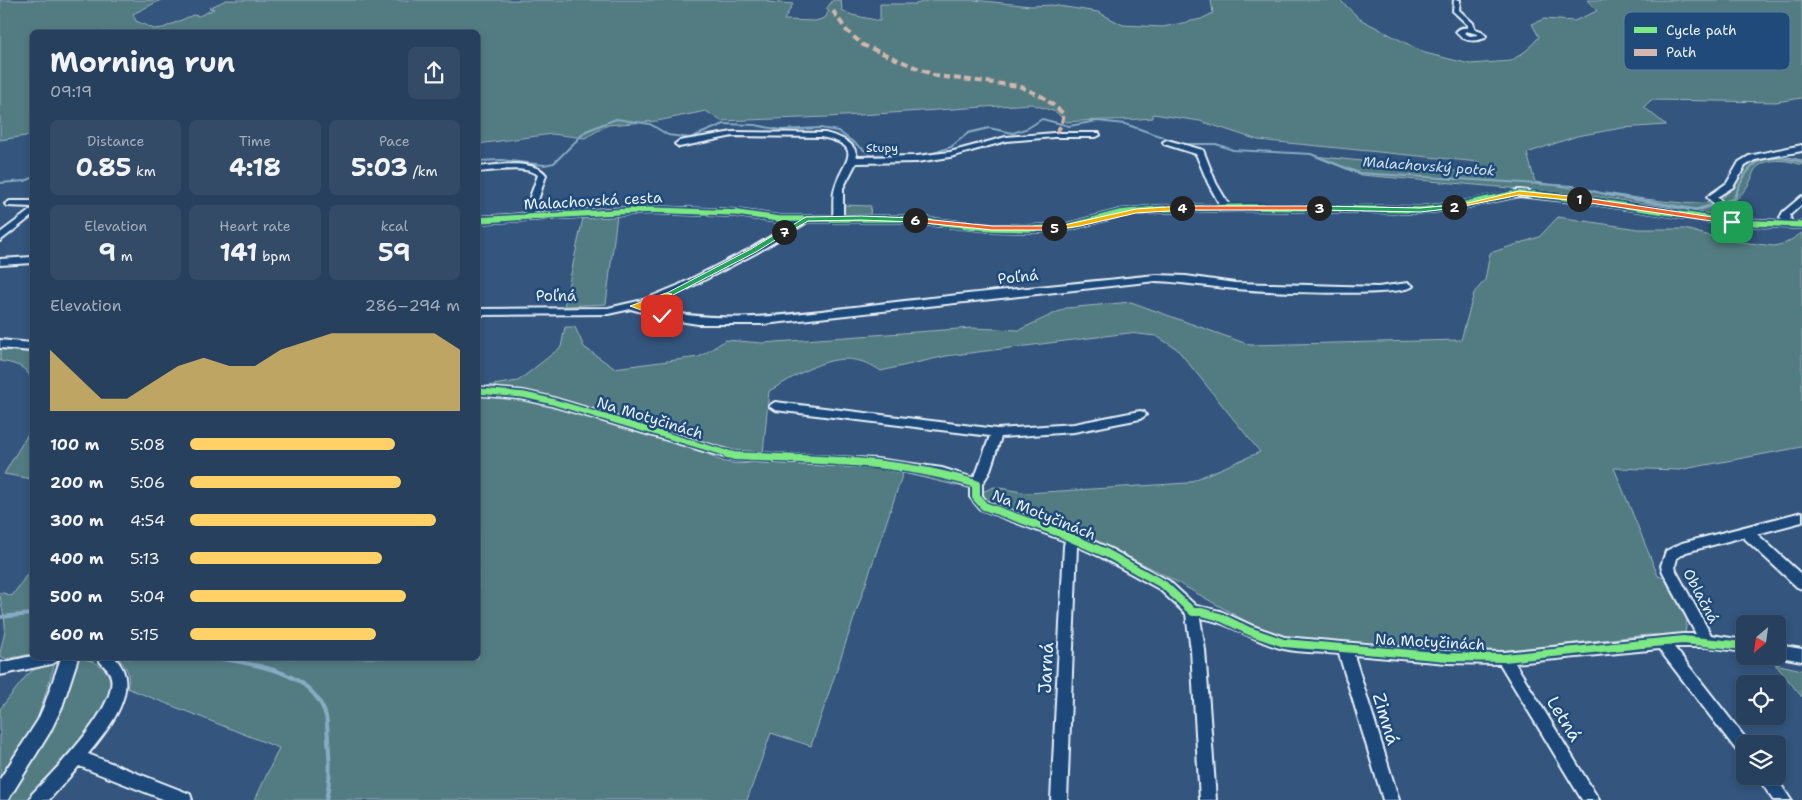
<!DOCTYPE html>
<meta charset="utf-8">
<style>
:root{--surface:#27405e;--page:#334b67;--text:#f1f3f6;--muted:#a4afbc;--line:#435973;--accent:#ffd166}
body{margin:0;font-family:"Shantell Sans",sans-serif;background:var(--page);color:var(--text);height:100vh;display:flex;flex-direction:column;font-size:19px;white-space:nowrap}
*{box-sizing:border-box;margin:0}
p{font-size:16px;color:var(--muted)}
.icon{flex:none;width:28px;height:28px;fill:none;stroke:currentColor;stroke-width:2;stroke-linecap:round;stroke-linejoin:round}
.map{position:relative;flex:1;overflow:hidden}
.drawer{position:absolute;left:30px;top:30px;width:450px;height:630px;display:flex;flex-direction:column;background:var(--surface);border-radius:8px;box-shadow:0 2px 8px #0003,0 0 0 1px var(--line)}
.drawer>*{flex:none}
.needle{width:32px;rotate:209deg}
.buttons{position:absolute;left:1736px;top:615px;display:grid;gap:10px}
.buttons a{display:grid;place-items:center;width:50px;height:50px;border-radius:8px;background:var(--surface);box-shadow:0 2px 8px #0003,0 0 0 1px var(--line);font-size:25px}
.pin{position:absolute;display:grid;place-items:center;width:42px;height:42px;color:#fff;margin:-21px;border-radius:10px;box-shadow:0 2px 8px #0006}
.km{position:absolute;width:25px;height:25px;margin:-12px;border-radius:50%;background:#222;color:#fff;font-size:14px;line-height:25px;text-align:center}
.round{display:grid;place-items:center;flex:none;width:52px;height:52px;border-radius:8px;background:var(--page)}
.headline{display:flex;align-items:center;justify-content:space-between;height:85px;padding:0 20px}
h1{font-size:28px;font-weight:700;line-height:38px}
.figures{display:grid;grid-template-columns:repeat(3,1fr);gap:8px;height:85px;padding:5px 20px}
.figures div{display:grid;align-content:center;border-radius:8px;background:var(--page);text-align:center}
.figures b{font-size:25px;font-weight:700}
.figures small{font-size:14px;font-weight:400}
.figures p{font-size:14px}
.chart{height:140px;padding:10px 20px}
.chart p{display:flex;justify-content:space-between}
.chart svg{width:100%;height:90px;margin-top:5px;fill:var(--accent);opacity:.7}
ul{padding:0 20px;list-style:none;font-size:16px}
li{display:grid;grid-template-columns:80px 60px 1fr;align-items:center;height:38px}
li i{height:12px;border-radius:6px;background:var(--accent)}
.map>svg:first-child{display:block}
.green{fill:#537b82;stroke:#9eb6bd}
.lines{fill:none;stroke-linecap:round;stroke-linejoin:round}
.stream-far2{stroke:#87abc3;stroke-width:2}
.stream-far1{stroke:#87abc3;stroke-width:3}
.stream{stroke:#87abc3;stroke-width:4}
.minor-casing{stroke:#e8f1f8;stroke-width:4}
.tertiary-casing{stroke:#e8f1f8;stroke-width:4}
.minor{fill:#1f4a7a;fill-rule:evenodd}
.tertiary{fill:#1f4a7a;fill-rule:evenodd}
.quiet{stroke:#d1b7ad;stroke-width:4;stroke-dasharray:7 4;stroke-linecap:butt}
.cycleway-far2-casing{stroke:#1f4a7a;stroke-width:6}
.cycleway-far1-casing{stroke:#1f4a7a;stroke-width:9}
.cycleway-casing{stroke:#1f4a7a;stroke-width:11}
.cycleway-far2{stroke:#7ce984;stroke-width:4.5}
.cycleway-far1{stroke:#7ce984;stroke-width:5.5}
.cycleway{stroke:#7ce984;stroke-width:8}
.split-1{fill:#f0652b;stroke:#fff}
.split-2{fill:#f5b400;stroke:#fff}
.split-3{fill:#22a559;stroke:#fff}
.split-4{fill:#f0652b;stroke:#fff}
.split-5{fill:#f5b400;stroke:#fff}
.split-6{fill:#f0652b;stroke:#fff}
.split-7{fill:#22a559;stroke:#fff}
.split-8{fill:#22a559;stroke:#fff}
.split-9{fill:#f5b400;stroke:#fff}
.labels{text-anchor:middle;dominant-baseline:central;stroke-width:5;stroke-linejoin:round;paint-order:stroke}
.far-street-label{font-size:12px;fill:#e8f1f8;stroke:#1f4a7a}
.far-water-label{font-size:14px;font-style:italic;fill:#d0e0eb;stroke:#1f4a7a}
.street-label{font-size:15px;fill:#e8f1f8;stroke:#1f4a7a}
.near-street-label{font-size:18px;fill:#e8f1f8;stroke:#1f4a7a}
.key{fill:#1f4a7a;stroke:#5b7ca0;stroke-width:1}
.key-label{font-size:14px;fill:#e8f1f8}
</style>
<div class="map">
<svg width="1802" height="800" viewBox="0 0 1802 800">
<rect width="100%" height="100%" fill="#34557e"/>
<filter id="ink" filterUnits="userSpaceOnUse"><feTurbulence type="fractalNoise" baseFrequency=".02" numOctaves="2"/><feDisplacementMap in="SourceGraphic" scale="10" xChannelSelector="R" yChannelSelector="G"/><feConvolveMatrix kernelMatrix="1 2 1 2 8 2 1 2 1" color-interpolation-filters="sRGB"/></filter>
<g filter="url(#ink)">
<g class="green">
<path d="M0,0H161L133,14L136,21L154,29L163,28L193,15L199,16L214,9L209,8L226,0H768V2L793,4L784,20L815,21L825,18L829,11L826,9L833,0H841L842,10L852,15L880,21V4H916L930,0H974L1031,6L1052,5L1098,12L1123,25L1163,27L1201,19L1213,13L1211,0H1340L1360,19L1425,53L1470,64L1511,61L1527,50L1539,37L1532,24L1544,19L1574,21L1597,11L1587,0H1802V98L1776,102L1651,100L1644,107L1666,125L1622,128L1577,136L1527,153L1535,182C1584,190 1634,199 1683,203C1700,205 1705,198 1720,208L1721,215L1713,217L1533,190L1361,175L1314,156L1484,174L1479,162L1258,140L1200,121L1153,114V118C1124,121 1095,119 1066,122L1056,112L1031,104L828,117L721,121L706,111L657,121L608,125L585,138L552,134L478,144V32H32V135L0,140Z"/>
<path d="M1772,156H1783L1802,160V165C1788,160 1764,156 1754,171C1752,174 1752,179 1750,182C1744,193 1735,201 1725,208L1717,202L1735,186L1741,172L1749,163Z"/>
<path d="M842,205L871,206L870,215H843Z"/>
<path d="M617,215L606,304L564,306L583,218Z"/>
<path d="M1558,217L1638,229H1685L1724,240L1774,246L1786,243L1802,233V447L1679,470L1614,468L1658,576L1664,578L1687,619L1685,635H1648L1501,651L1405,649L1287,637L1251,624L1159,572L1079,532L988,501L982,492L994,487L1028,493L1187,483L1260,452L1177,349L1156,336L1129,333L986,351L946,356L881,371C840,343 806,371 769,391L763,454L737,452L543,394L487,386L518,381L561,347L565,327H575L584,347L614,368L699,357L726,340L762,343L972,328L1019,330L1066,308L1131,302L1250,345L1461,340L1474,293L1485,280L1490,253L1539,237Z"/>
<path d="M0,349L32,353V382C28,366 15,364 0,361Z"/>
<path d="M478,395C556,402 632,431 707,453C720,463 737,466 753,462C812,464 873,462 931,476C941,478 955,480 963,487L903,473L811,746L771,733L747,800H255L279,748L127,688C131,675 127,667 118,658H478Z"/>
<path d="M32,427V479L4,474Z"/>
<path d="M32,567V654L6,659L0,656C0,646 6,635 5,624C4,613 0,604 0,592L12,596Z"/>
<path d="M77,658C91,660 107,664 110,681C115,710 48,778 28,800H6L42,747L63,708Z"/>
<path d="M55,663L33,733L0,782V709L27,675L33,670Z"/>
<path d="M1775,664L1802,670V697Z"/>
</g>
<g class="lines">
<g class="stream-far2">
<path d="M478,161L502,160L544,165L554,163L586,131L616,119L650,124L668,135L690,138L724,124L755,125L781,130L820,128L838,131L871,155L909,156L933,153L951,147L968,133L989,128L1013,133L1028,128L1042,119L1069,126L1097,121L1125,124L1183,144H1216L1233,150L1311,154L1359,173L1573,186L1613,196"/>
<path d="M0,183L25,181L32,178"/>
<path d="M1735,196C1749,159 1764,152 1802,162"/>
</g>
<path class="stream-far1" d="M1606,194L1696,210L1734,199L1736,194"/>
<g class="stream">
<path d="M0,617L32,614"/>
<path d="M215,658C253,664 310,670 325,713C328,721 327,731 328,739C330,764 331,776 326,800"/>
</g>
<defs>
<g id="minor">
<path d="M1454,0H1460L1459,10L1473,23L1475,29L1481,31L1486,36L1485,38C1474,42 1464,42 1456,32C1459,28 1464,27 1468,28V25L1453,11ZM1466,31L1477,34L1478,35L1470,36L1464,33Z"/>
<path d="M733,132L825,133C839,137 855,141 857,157L917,156L950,152L1006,137L1054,133H1099L1100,135L1096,137H1054L1006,141L950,157L917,162L856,163L843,188V216H903L992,225L1030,226L1067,224L1120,210L1158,206L1220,205L1208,183L1196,154L1164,144L1163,142L1167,140L1203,150L1216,183L1229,205L1420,207L1458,203L1519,190L1593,198L1725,218L1720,210L1707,197L1727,183L1739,162L1749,156L1802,145V151L1755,160L1745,166L1733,187L1717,197L1726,206L1735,219L1783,221L1780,218L1783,212L1802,196V204L1790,215V218L1792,222H1802V228L1732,225L1593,204L1519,196L1458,209L1420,213L1250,210L1158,212L1120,216L1067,230L1030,232L992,231L903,222H807L756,253L685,290L645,307C728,329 812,311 896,302C983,292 1069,284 1156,275L1186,276L1235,283L1378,287L1408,283L1413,286C1400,298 1260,291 1236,289C1209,287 1183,282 1156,281L764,324H698L666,319L631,309L608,314L478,315V309L608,308L643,300L677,286L750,249L795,222H779L737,216L650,213L478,223V217L524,214L538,175C527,165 493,171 478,172V167C496,165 535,159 546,175L534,213L650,207L737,210L779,216H833C834,208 832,197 835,188C841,163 869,146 820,137L733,136L679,147L675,144L679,141Z"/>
<path d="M10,201H32V207L7,206L5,204Z"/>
<path d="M32,209V216L0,241V233Z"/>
<path d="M32,257V263L0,265V259Z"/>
<path d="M478,387L524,391L550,397L734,452L877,459L942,468L973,478L977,472L990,436L775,410L769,406L775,402L997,429L1074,424L1140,411L1144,412L1146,415L1140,419L1074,432L1001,437L989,473L982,484V496L988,503L1078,534L1111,549L1169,581L1196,606L1220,611L1253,626L1284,637L1447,651L1504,652L1683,634H1696L1663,572L1661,566L1666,551L1682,543L1802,512V522L1757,534L1802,575V589L1797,587L1743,537L1686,552L1677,558L1675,566L1676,571L1711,635L1745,640V652L1707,647H1674L1750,744H1745V757L1740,755L1659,649L1515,663L1599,800H1582L1500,664L1447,663L1354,655L1399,800H1383L1339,654C1321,652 1302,653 1284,649C1256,643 1228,621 1200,618L1205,650L1216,800H1200L1191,650L1186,614L1159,589L1101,557L1077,546L1067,800H1051L1064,546L1065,541L980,509L970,497V487L942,478L877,467L734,460L550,405L524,399L478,395Z"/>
<path d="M1778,645L1802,649V661L1775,656H1778Z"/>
<path d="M32,656V658H58L56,662L51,664L0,675V663Z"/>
<path d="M98,658H115C143,687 108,730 88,754L190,794L192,800H165L79,766L49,800H30L32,794C53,772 118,708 111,677C110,669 101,665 98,658Z"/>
<path d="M1757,776H1775L1791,800H1773Z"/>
</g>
<g id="tertiary">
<path d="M0,340L32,343V351L0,348Z"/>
<path d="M61,658H78L62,707L50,732L8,800H0V779L38,720L44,706Z"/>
</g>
</defs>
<use href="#minor" class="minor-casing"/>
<use href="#tertiary" class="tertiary-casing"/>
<use href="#minor" class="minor"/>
<use href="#tertiary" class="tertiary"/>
<path class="quiet" d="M833,11L847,31L863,45L936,76L1019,86L1043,97L1064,114L1061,126L1054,135"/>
<defs>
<path id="cycleway-far2" d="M1506,196L1519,193L1544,196"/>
<g id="cycleway-far1">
<path d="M1533,194L1593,201L1732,222L1802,225"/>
<path d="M478,220L650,210L737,213L779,219H903L992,228L1030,229L1067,227L1120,213L1158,209L1250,207L1420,210L1458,206L1512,194"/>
<path d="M478,391L524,395L550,401L732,455"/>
</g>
<path id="cycleway" d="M727,454L734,456C815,460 898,459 976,484V497L984,506L1060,533L1106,553L1164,585L1193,612H1202L1220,617L1249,631L1284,643L1447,657L1504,658L1683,640L1745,646"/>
</defs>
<use href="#cycleway-far2" class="cycleway-far2-casing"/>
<use href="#cycleway-far1" class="cycleway-far1-casing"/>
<use href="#cycleway" class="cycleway-casing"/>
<use href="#cycleway-far2" class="cycleway-far2"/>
<use href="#cycleway-far1" class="cycleway-far1"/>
<use href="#cycleway" class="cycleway"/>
</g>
</g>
<path class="split-1" d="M1579,197L1732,220L1735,222L1732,224L1577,201V198Z"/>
<path class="split-2" d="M1519,191L1579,197L1583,199L1579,201L1519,195L1454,208L1451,207Z"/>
<path class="split-3" d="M1454,205L1457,207L1456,208L1420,212L1319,210L1316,208L1319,206L1420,208Z"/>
<path class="split-4" d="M1182,206H1319L1322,208L1319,210H1180L1179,208Z"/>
<path class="split-5" d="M1182,206L1185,208L1184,210L1136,213L1080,226L1054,230L1051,228L1136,209Z"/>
<path class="split-6" d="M913,218L992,226H1054L1057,228L1054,230H992L915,222L913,221Z"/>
<path class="split-7" d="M861,216L915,218L919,220L915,222L861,220L808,221L787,233L781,232L806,217Z"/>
<path class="split-8" d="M782,230L788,232L756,252L671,296L665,294L751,249Z"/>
<path class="split-9" d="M666,293L672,294L641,306L665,314V317H660L630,306Z"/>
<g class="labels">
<g class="far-street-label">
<text x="882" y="148">Stupy</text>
</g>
<g class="far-water-label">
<text transform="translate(1429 166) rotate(4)">Malachovský potok</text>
</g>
<g class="street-label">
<text transform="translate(593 201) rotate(-3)">Malachovská cesta</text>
<text transform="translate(1018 277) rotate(-6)">Poľná</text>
<text x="556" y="296">Poľná</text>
<text transform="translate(650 418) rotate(17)">Na Motyčinách</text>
<text transform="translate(1044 515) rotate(22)">Na Motyčinách</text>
<text transform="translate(1701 596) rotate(62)">Oblačná</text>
<text transform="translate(1430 642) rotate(3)">Na Motyčinách</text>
</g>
<g class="near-street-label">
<text transform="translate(1046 668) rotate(-87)">Jarná</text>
<text transform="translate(1386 719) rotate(73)">Zimná</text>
<text transform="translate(1564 719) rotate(58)">Letná</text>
</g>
</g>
<rect x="1624" y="12" width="166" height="58" rx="8" class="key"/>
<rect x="1634" y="27" width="23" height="6" fill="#7ce984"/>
<rect x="1634" y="49" width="23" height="7" fill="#d1b7ad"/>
<g class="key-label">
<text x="1666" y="35">Cycle path</text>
<text x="1666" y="57">Path</text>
</g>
</svg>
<div class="buttons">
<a><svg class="needle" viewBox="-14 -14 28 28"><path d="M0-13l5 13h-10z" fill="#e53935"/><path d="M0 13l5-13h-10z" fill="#a4afbc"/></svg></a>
<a><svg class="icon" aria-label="locate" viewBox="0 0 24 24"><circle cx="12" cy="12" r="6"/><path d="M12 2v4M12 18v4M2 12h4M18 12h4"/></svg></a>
<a><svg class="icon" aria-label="layers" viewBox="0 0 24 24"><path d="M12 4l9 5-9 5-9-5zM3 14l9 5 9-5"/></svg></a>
</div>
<div class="pin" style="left:1732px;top:222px;background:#1e9e55"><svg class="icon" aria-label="arrive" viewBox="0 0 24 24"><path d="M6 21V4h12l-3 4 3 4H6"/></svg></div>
<div class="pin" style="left:662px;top:316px;background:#d93025"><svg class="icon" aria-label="check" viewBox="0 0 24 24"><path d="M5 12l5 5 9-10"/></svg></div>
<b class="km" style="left:1579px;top:199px">1</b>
<b class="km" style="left:1454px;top:207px">2</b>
<b class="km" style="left:1319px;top:208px">3</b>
<b class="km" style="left:1182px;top:208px">4</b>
<b class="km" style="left:1054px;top:228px">5</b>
<b class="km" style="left:915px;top:220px">6</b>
<b class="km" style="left:784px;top:232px">7</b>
<section class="drawer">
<div class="headline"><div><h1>Morning run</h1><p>09:19</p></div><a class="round"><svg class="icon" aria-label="share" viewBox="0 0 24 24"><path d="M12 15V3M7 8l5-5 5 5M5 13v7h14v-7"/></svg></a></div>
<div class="figures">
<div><p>Distance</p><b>0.85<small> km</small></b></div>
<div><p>Time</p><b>4:18</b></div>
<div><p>Pace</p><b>5:03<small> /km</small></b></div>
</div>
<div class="figures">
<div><p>Elevation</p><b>9<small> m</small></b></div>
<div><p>Heart rate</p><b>141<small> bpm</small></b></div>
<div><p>kcal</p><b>59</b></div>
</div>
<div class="chart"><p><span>Elevation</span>286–294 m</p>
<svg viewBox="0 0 160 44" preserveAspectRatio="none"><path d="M0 44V14L10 26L20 38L30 38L40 30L50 22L60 18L70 22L80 22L90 14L100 10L110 6L120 6L130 6L140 6L150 6L160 14V44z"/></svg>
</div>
<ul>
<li><b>100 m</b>5:08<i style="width:76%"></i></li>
<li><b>200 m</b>5:06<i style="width:78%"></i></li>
<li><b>300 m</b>4:54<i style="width:91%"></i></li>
<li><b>400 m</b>5:13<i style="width:71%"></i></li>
<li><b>500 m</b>5:04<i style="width:80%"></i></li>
<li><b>600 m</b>5:15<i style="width:69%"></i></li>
</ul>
</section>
</div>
